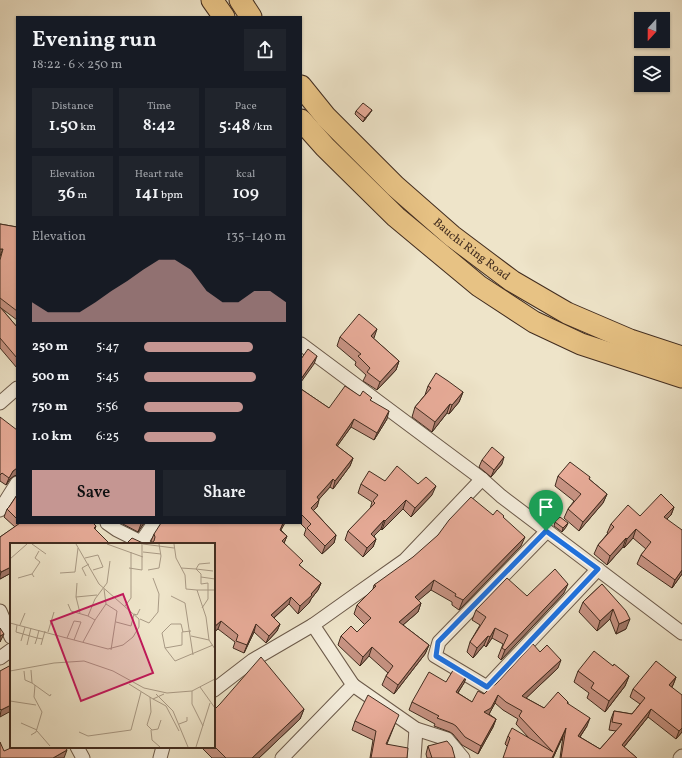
<!DOCTYPE html>
<meta charset="utf-8">
<style>
:root{--surface:#171b24;--page:#20242c;--text:#f1f3f6;--muted:#9ea1a6;--accent:#c59692}
body{margin:0;font-family:Vollkorn,serif;background:var(--page);color:var(--text);height:100vh;display:flex;flex-direction:column;font-size:15px;white-space:nowrap}
*{box-sizing:border-box;margin:0}
p{font-size:13px;color:var(--muted)}
.icon{flex:none;width:22px;height:22px;fill:none;stroke:currentColor;stroke-width:2;stroke-linecap:round;stroke-linejoin:round}
.map{position:relative;flex:1;overflow:hidden}
.drawer{position:absolute;left:16px;top:16px;width:286px;height:508px;display:flex;flex-direction:column;background:var(--surface);border-radius:0px;box-shadow:0 1px 3px #0004}
.drawer>*{flex:none}
.needle{width:26px;rotate:201deg}
.buttons{position:absolute;left:634px;top:12px;display:grid;gap:8px}
.buttons a{display:grid;place-items:center;width:36px;height:36px;border-radius:0px;background:var(--surface);box-shadow:0 1px 3px #0004;font-size:20px}
.pin{position:absolute;display:grid;place-items:center;width:34px;height:34px;color:#fff;margin:-41px -17px;border-radius:50% 50% 50% 0;rotate:-45deg;box-shadow:0 0 4px #0007}
.pin .icon{rotate:45deg}
.round{display:grid;place-items:center;flex:none;width:42px;height:42px;border-radius:0px;background:var(--page)}
.head{display:flex;align-items:center;justify-content:space-between;height:68px;padding:0 16px}
h1{font-size:22px;font-weight:600;line-height:30px}
.metrics{display:grid;grid-template-columns:repeat(3,1fr);gap:6px;height:68px;padding:4px 16px}
.metrics div{display:grid;align-content:center;border-radius:0px;background:var(--page);text-align:center}
.metrics b{font-size:17px;font-weight:600}
.metrics small{font-size:11px;font-weight:400}
.metrics p{font-size:11px}
.chart{height:112px;padding:8px 16px}
.chart p{display:flex;justify-content:space-between}
.chart svg{width:100%;height:72px;margin-top:4px;fill:var(--accent);opacity:.7}
.cta{display:flex;gap:8px;margin-top:auto;padding:8px 16px}
.cta a{flex:1;height:46px;border-radius:0px;background:var(--accent);color:#111;font-size:16px;font-weight:600;line-height:46px;text-align:center}
.cta a+a{background:var(--page);color:var(--text)}
ul{padding:0 16px;list-style:none;font-size:13px}
li{display:grid;grid-template-columns:64px 48px 1fr;align-items:center;height:30px}
li i{height:10px;border-radius:5px;background:var(--accent)}
.map>svg:first-child{display:block}
.lines{fill:none;stroke-linecap:round;stroke-linejoin:round}
.minor-casing{stroke:#6c5a4a;stroke-width:15}
.primary-casing{stroke:#412c1f;stroke-width:23}
.minor{stroke:#f4eddc;stroke-width:13}
.primary{stroke:#e7c284;stroke-width:21}
.wall{fill:#c79383;stroke:#412c1f}
.shaded-wall{fill:#a2786a;stroke:#412c1f}
.building{fill:#e7ab98;stroke:#412c1f}
.route-casing{stroke:#fff;stroke-width:8}
.route{stroke:#1a73e8;stroke-width:5}
.labels{text-anchor:middle;dominant-baseline:central;stroke-width:3;stroke-linejoin:round;paint-order:stroke}
.street-label{font-size:12px;fill:#412c1f;stroke:#f4eddc}
.inset-road{fill:none;stroke:#a99a85;stroke-width:1}
.view{fill:#c2185b;fill-opacity:0.15;stroke:#c2185b;stroke-width:2}
.inset-edge{fill:none;stroke:#412c1f;stroke-width:2}
</style>
<div class="map">
<svg width="682" height="758" viewBox="0 0 682 758">
<rect width="100%" height="100%" fill="#eee4c9"/>
<filter id="stains"><feTurbulence type="fractalNoise" baseFrequency=".005" numOctaves="4"/><feColorMatrix values="0 0 0 0 .2 0 0 0 0 .09 0 0 0 0 .02 0 0 0 .5 -.17"/></filter>
<radialGradient id="worn" r=".72"><stop offset=".6" stop-color="#630" stop-opacity="0"/><stop offset="1" stop-color="#630" stop-opacity=".3"/></radialGradient>
<g class="lines">
<defs>
<g id="minor">
<path d="M301,344L482,479L501,496L682,633"/>
<path d="M0,403L17,388"/>
<path d="M0,510L17,483"/>
<path d="M107,523L117,530L141,542L144,544"/>
<path d="M547,531L439,642L435,656L487,687L598,569"/>
<path d="M141,542L154,523"/>
<path d="M0,611L11,637"/>
<path d="M0,658L11,650"/>
<path d="M353,685L416,729L447,739L463,758"/>
<path d="M214,690L253,660L313,625"/>
<path d="M77,747L83,758"/>
<path d="M160,758L163,747"/>
<path d="M282,758L353,685L313,625L358,593L405,560L482,479"/>
<path d="M414,758L416,729"/>
<path d="M680,758L682,756"/>
</g>
<g id="primary">
<path d="M212,0L224,17"/>
<path d="M240,0L251,17"/>
<path id="s1" d="M301,86L326,117L395,186L452,236L512,281L567,313L630,340L682,357"/>
<path d="M301,120L325,147L396,217L479,286L534,322L581,344L682,377"/>
</g>
</defs>
<use href="#minor" class="minor-casing"/>
<use href="#primary" class="primary-casing"/>
<use href="#minor" class="minor"/>
<use href="#primary" class="primary"/>
</g>
<g class="wall">
<path d="M372,110L370,113L363,122L355,114L356,111Z"/>
<path d="M0,224L17,227V226V320L1,308L17,327V368L0,348Z"/>
<path d="M340,337L374,338H373L399,361L396,370L377,390L363,381L366,375L355,365L356,362L337,346Z"/>
<path d="M428,386L463,392L459,402L449,414L447,413L432,432L412,417L415,407L425,395Z"/>
<path d="M301,389L329,408L360,396L371,401L387,419L374,440L351,427L337,446L353,458L350,466L333,489L330,487L319,499L317,507L313,510L336,535L334,543L322,554L304,535L306,529L300,523H301Z"/>
<path d="M0,417L14,476L10,479L6,485L0,481Z"/>
<path d="M482,460L502,464L491,477L479,467Z"/>
<path d="M558,476L590,477L589,479L607,494L603,503L579,531L564,518L568,509L574,501L555,486Z"/>
<path d="M385,481L418,484L432,495L411,517L403,509L382,530L381,529L374,536L376,539L373,547L363,557L345,540L348,531L370,509L372,502L358,493L361,484Z"/>
<path d="M17,495V523H93L96,526L95,529L11,544V573L0,579V537L15,527L4,517L7,509L9,507Z"/>
<path d="M674,507L671,515L667,519L682,574L672,588L637,564L641,555L646,549L633,538L624,548L623,547L607,565L594,554L598,545L608,533H607L611,524Z"/>
<path d="M493,515L504,518L521,546L459,610L452,605V602L431,590L418,600L421,603L418,612L403,625L429,645L425,654L394,694L382,685L386,676L388,673L369,656L360,666L338,645L341,636L357,632L365,625L354,614L357,605L373,589L374,585Z"/>
<path d="M555,522L568,523L566,527L562,532L554,526Z"/>
<path d="M121,523H144L138,532Z"/>
<path d="M281,530L287,536L284,543L301,567L321,583L318,590L311,599L309,603L298,614L289,604L274,618L280,624L277,631L266,643L254,632L244,653L233,648L235,642L218,629L214,632V544L151,543H152L151,541L154,534Z"/>
<path d="M602,584L626,629L616,634L610,619L597,631L579,612L583,602Z"/>
<path d="M564,593L501,660L498,657L503,644L492,638L486,647L484,645L473,658L467,652L470,642L480,625L472,620L476,610L527,596Z"/>
<path d="M540,652L558,668L526,698L544,708L568,702V704L587,726L580,737L600,749L616,731L609,730L611,719L614,711L632,714L640,704L630,697L633,689L676,677L673,685L672,687L682,732L676,739L648,717L624,747L637,758H560L563,736L553,758L507,746L505,744L508,736L529,738L516,724L518,719L503,710L495,703L489,714L496,719L493,727L478,754L462,745L453,734L450,732L434,726L435,724L409,710L412,702L446,682L467,675L464,683L458,693L472,702L484,694L496,684Z"/>
<path d="M613,666L629,676L625,686L605,712L587,698L589,693L574,682L578,671Z"/>
<path d="M304,709L300,719L259,758H212L201,747H214V710Z"/>
<path d="M355,721L395,724L387,744L407,758H370L373,740L352,730Z"/>
<path d="M428,746L455,758H427L426,754Z"/>
</g>
<g class="shaded-wall">
<path d="M372,110L370,113L363,122L365,118Z"/>
<path d="M0,249H3L0,256Z"/>
<path d="M377,329L374,338L368,345L371,336Z"/>
<path d="M317,356L314,364L301,382V379Z"/>
<path d="M399,361L396,370L377,390L380,382Z"/>
<path d="M463,392L459,402L449,414L452,405Z"/>
<path d="M450,404L447,413L432,432L435,422Z"/>
<path d="M389,411L387,419L374,440L377,433Z"/>
<path d="M354,419L351,427L333,452L336,445Z"/>
<path d="M504,457L502,464L491,477L494,470Z"/>
<path d="M353,458L350,466L333,489L335,481Z"/>
<path d="M17,468V475L14,476L10,479L6,485L9,478L13,471Z"/>
<path d="M333,479L330,487L314,505L317,497Z"/>
<path d="M436,486L432,495L411,517L415,508Z"/>
<path d="M607,494L603,503L579,531L583,522Z"/>
<path d="M319,500L317,507L308,516L311,508Z"/>
<path d="M406,500L403,509L382,530L385,521Z"/>
<path d="M674,507L671,515L660,526L664,517Z"/>
<path d="M384,520L381,529L368,542L371,534Z"/>
<path d="M142,523H144L138,532L141,524Z"/>
<path d="M283,523H285L277,537Z"/>
<path d="M568,523L566,527L562,532L563,528Z"/>
<path d="M636,529L633,538L624,548L627,539Z"/>
<path d="M336,535L334,543L322,554L325,546Z"/>
<path d="M287,536L284,543L282,541Z"/>
<path d="M525,537L521,546L459,610L463,600Z"/>
<path d="M626,538L623,547L607,565L610,556Z"/>
<path d="M376,539L373,547L363,557L367,548Z"/>
<path d="M11,567V573L0,579V576L1,572Z"/>
<path d="M682,570V574L672,588L675,580Z"/>
<path d="M434,580L431,590L412,606L415,597Z"/>
<path d="M321,583L318,590L311,599L309,603L298,614L300,606Z"/>
<path d="M568,584L564,593L501,660L505,650Z"/>
<path d="M291,597L289,604L268,623L271,615Z"/>
<path d="M421,603L418,612L396,631L399,622Z"/>
<path d="M613,609L610,619L597,631L600,621Z"/>
<path d="M630,619L626,629L616,634L619,624Z"/>
<path d="M221,621L218,629L214,632V627Z"/>
<path d="M256,624L254,632L244,653L247,645Z"/>
<path d="M280,624L277,631L266,643L269,636Z"/>
<path d="M495,628L492,638L486,647L490,637Z"/>
<path d="M4,634L0,642V636Z"/>
<path d="M488,636L484,645L473,658L477,648Z"/>
<path d="M429,645L425,654L394,694L398,685Z"/>
<path d="M372,647L369,656L360,666L363,657Z"/>
<path d="M561,660L558,668L520,704L522,696Z"/>
<path d="M467,675L464,683L453,700L456,692Z"/>
<path d="M629,676L625,686L605,712L609,701Z"/>
<path d="M676,677L673,685L666,693L669,685Z"/>
<path d="M498,695L495,703L488,716L484,712Z"/>
<path d="M11,705V711L0,717L1,710Z"/>
<path d="M304,709L300,719L259,758H252Z"/>
<path d="M651,709L648,717L619,753L622,745Z"/>
<path d="M590,718L587,726L575,744L578,736Z"/>
<path d="M496,719L493,727L478,754L481,746Z"/>
<path d="M566,728L563,736L553,758H552Z"/>
<path d="M682,728V732L676,739L679,731Z"/>
<path d="M67,750L64,758H53Z"/>
</g>
<g class="building">
<path d="M363,103L372,110L365,118L356,111Z"/>
<path d="M0,224L17,227V311L0,298V260L3,249H0Z"/>
<path d="M0,307L17,327V358L0,338Z"/>
<path d="M359,314L377,329L371,336L399,361L380,382L367,372L370,368L358,356L361,354L340,337Z"/>
<path d="M308,349L317,356L301,379V359Z"/>
<path d="M436,373L448,381L463,392L452,405L450,404L435,422L415,407L431,388L428,386Z"/>
<path d="M345,386L360,396L363,391L372,398L370,400L389,411L377,433L354,419L336,445L353,458L335,481L333,479L317,497L319,500L311,508L336,535L325,546L307,528L311,524L301,514V389L329,408Z"/>
<path d="M0,417L17,430V468L13,471L9,478L2,473L0,475Z"/>
<path d="M492,447L504,457L494,470L482,460Z"/>
<path d="M570,462L590,477L589,479L607,494L583,522L568,509L581,494L558,476Z"/>
<path d="M397,466L418,484L426,477L436,486L415,508L406,500L385,521L384,520L371,534L376,539L367,548L348,531L375,503L373,501L378,495L361,484L369,471L385,481Z"/>
<path d="M661,494L674,507L664,517L682,530V570L675,580L641,555L651,542L636,529L627,539L626,538L610,556L598,545L614,527L611,524L628,505L640,516Z"/>
<path d="M17,495V519L7,509L9,507Z"/>
<path d="M471,497L493,515L497,510L504,516L503,517L525,537L463,600L455,596L456,594L434,580L415,597L421,603L399,622L429,645L398,685L386,676L393,666L372,647L363,657L341,636L351,626L357,632L371,618L357,605L376,586L374,585L413,557L438,535L449,520Z"/>
<path d="M560,517L568,523L563,528L555,522Z"/>
<path d="M20,523H93L96,526L94,528L110,544H11V567L1,572L0,570V537Z"/>
<path d="M161,523H283L280,530L287,536L282,541L303,561L299,565L321,583L311,594L312,595L300,606L291,597L271,615L280,624L269,636L256,624L247,645L236,641L238,635L221,621L214,627V544H148L151,543L154,541L155,537L154,534Z"/>
<path d="M132,538L145,544H126Z"/>
<path d="M555,569L568,584L505,650L502,648L508,635L495,628L490,637L488,636L477,648L470,642L486,617L476,610L507,578L527,596Z"/>
<path d="M602,584L626,611L630,619L619,624L613,609L600,621L583,602Z"/>
<path d="M0,628L4,634L0,636Z"/>
<path d="M533,644L540,652L547,645L561,660L522,696L544,708L558,692L568,702L567,703L590,718L578,736L600,749L622,724L612,722L614,711L632,714L645,698L633,689L656,661L676,677L669,685L682,695V728L679,731L651,709L622,745L637,758H561L566,728L552,758H503L510,738L508,736L512,728L553,752L519,716L522,711L506,702L498,695L491,708L484,712L496,719L481,746L465,737L456,726L453,724L437,718L439,716L412,702L429,672L446,682L455,667L467,675L456,692L472,702L478,691L484,694L491,687L496,684Z"/>
<path d="M594,651L613,666L614,664L629,676L609,701L591,688L594,683L578,671Z"/>
<path d="M261,657L304,709L252,758H226L214,746V710L220,704Z"/>
<path d="M11,665V705L1,710L0,709V671Z"/>
<path d="M368,695L399,715L386,744L408,748L407,758H371L376,731L355,721Z"/>
<path d="M447,741L452,747L455,758H432L428,746Z"/>
<path d="M0,742L4,751L13,747H65L67,750L53,758H0Z"/>
</g>
<g class="lines">
<defs>
<path id="route" d="M546,531L598,569L487,687L436,656L438,642Z"/>
</defs>
<use href="#route" class="route-casing"/>
<use href="#route" class="route"/>
</g>
<g class="labels">
<g class="street-label">
<text stroke="none"><textPath href="#s1" startOffset="237">Bauchi Ring Road</textPath></text>
</g>
</g>
<g transform="translate(10 543)">
<rect width="205" height="205" fill="#eee4c9"/>
<path class="inset-road" d="M22,1L36,11M97,1L133,14M133,1L164,5M164,1L166,15L175,32L176,46L187,47L196,74L199,97M133,9L151,11M75,15L88,12L93,24L83,27M0,16L17,1M200,20L189,21L186,26L203,28M119,25L132,27V1M171,25L186,26L191,31V41L198,40V56L192,65M138,27L149,25L151,13L149,1M50,30L65,29L68,5M76,33L72,25L79,21M24,34L22,31L30,19L25,15L29,8M191,34L205,36M8,35L22,31M187,47H205M161,53L175,60L183,112M66,54L67,40M58,61L61,68L78,73M96,61L107,68L101,107M115,63L121,55V9M70,70L66,54L87,52M130,76L139,80L148,69L149,51L143,35M85,77L96,61L94,46M106,79L121,83L124,71L127,72L130,66M0,80L98,106L113,102L123,94L129,84V76L89,41L66,1M7,82L6,89L27,95L29,87M10,82L15,70M38,89L44,69M173,89L171,81H161L152,90L155,105L165,118L203,102M181,93L199,97L205,106M57,95L64,78L71,79L64,97M11,98L15,84M73,99L85,77L78,73L85,56L97,40L100,18M25,101L27,95L33,96M17,102L21,85M31,102L35,88M155,105L172,102V89L181,88M21,127L22,140L40,153L41,151M0,128L44,120L74,118L103,128L134,145L157,150L182,148L205,136M14,128L15,137L22,140M119,141L143,156L154,151M190,144L205,165M182,148V161L193,183M146,151L163,168L178,204M140,154L141,169L137,182L142,187L148,186L151,177M143,156L156,163L169,188M0,158L26,162M11,180L27,187M169,181L177,178V174M141,187L142,197L150,204M27,188L40,203M69,189L78,193L121,187L131,149M21,192L26,189L32,169L24,154L25,142M186,204L200,160"/>
<path class="view" d="M113,51L143,130L71,158L41,78Z"/>
<rect width="205" height="205" class="inset-edge"/>
</g>
<rect width="100%" height="100%" filter="url(#stains)"/>
<rect width="100%" height="100%" fill="url(#worn)"/>
</svg>
<div class="buttons">
<a><svg class="needle" viewBox="-14 -14 28 28"><path d="M0-13l5 13h-10z" fill="#e53935"/><path d="M0 13l5-13h-10z" fill="#9ea1a6"/></svg></a>
<a><svg class="icon" aria-label="layers" viewBox="0 0 24 24"><path d="M12 4l9 5-9 5-9-5zM3 14l9 5 9-5"/></svg></a>
</div>
<div class="pin" style="left:546px;top:531px;background:#1e9e55"><svg class="icon" aria-label="arrive" viewBox="0 0 24 24"><path d="M6 21V4h12l-3 4 3 4H6"/></svg></div>
<section class="drawer">
<div class="head"><div><h1>Evening run</h1><p>18:22 · 6 × 250 m</p></div><a class="round"><svg class="icon" aria-label="share" viewBox="0 0 24 24"><path d="M12 15V3M7 8l5-5 5 5M5 13v7h14v-7"/></svg></a></div>
<div class="metrics">
<div><p>Distance</p><b>1.50<small> km</small></b></div>
<div><p>Time</p><b>8:42</b></div>
<div><p>Pace</p><b>5:48<small> /km</small></b></div>
</div>
<div class="metrics">
<div><p>Elevation</p><b>36<small> m</small></b></div>
<div><p>Heart rate</p><b>141<small> bpm</small></b></div>
<div><p>kcal</p><b>109</b></div>
</div>
<div class="chart"><p><span>Elevation</span>135–140 m</p>
<svg viewBox="0 0 160 44" preserveAspectRatio="none"><path d="M0 44V32L10 38L20 38L30 38L40 32L50 25L60 19L70 12L80 6L90 6L100 12L110 25L120 32L130 32L140 25L150 25L160 32V44z"/></svg>
</div>
<ul>
<li><b>250 m</b>5:47<i style="width:77%"></i></li>
<li><b>500 m</b>5:45<i style="width:79%"></i></li>
<li><b>750 m</b>5:56<i style="width:70%"></i></li>
<li><b>1.0 km</b>6:25<i style="width:51%"></i></li>
</ul>
<div class="cta"><a>Save</a><a>Share</a></div>
</section>
</div>
